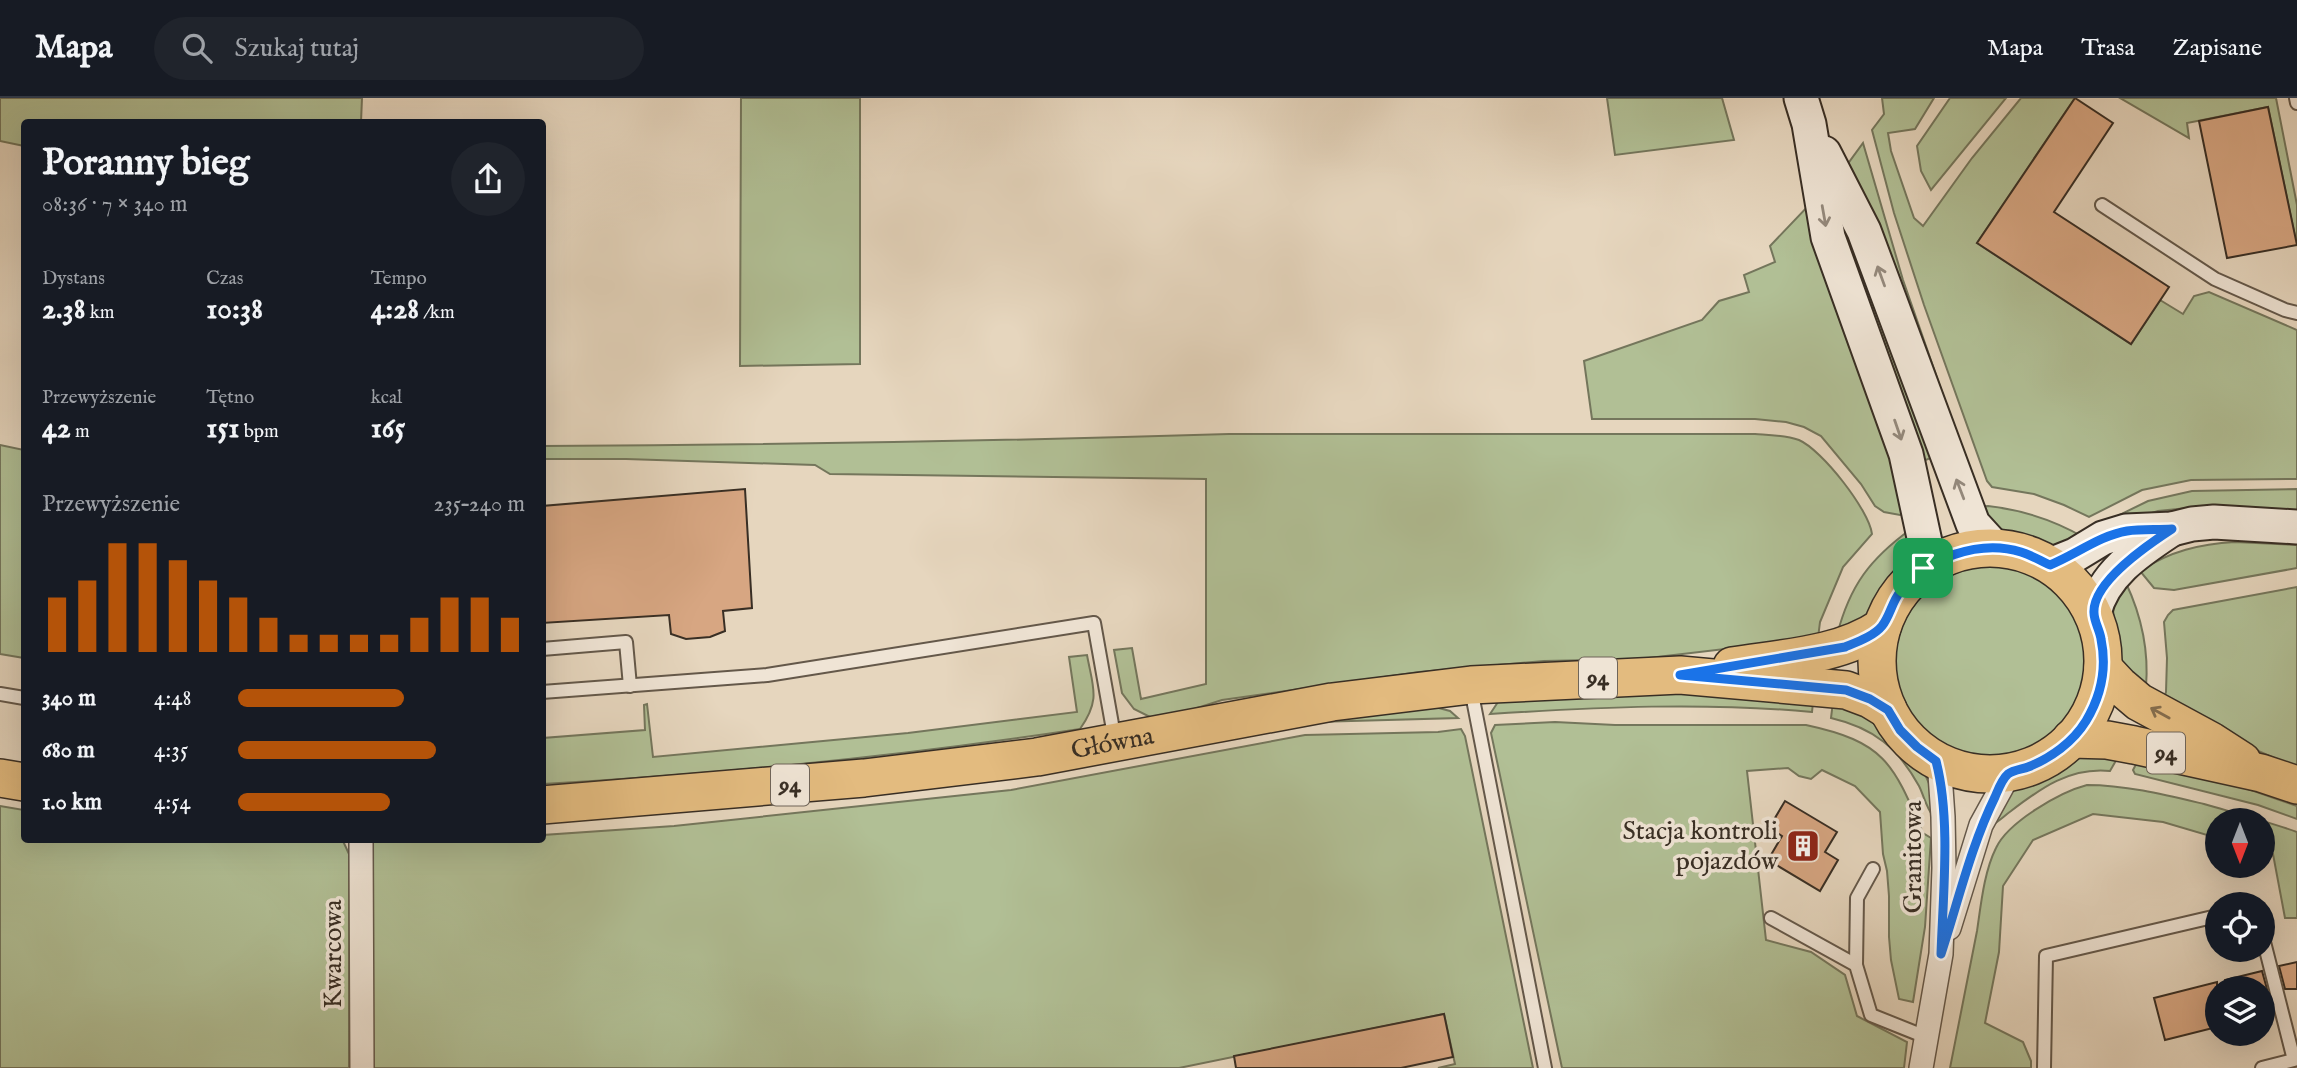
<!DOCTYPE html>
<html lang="pl">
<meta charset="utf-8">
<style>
:root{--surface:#171b24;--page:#20242c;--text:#f1f3f6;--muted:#9ea1a6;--line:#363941;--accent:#b45309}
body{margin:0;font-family:"IM FELL English",serif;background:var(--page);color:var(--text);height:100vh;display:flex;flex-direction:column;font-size:26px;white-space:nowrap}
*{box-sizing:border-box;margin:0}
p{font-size:23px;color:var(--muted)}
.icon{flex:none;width:38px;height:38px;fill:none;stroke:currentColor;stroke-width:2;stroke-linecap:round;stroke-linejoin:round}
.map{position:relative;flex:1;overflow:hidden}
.panel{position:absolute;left:21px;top:21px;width:525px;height:724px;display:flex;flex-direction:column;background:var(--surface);border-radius:7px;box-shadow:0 7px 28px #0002}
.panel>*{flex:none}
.needle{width:46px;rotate:180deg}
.controls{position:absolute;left:2205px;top:710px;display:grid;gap:14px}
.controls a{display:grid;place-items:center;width:70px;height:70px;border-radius:50%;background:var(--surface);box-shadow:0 7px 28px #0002;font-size:35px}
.pin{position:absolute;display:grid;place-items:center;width:60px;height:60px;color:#fff;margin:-30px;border-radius:14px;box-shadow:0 4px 10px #0006}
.round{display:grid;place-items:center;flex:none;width:74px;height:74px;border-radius:37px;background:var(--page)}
.head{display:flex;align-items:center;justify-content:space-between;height:119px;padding:0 21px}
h1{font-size:38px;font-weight:700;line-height:52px}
.metrics{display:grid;grid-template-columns:repeat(3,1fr);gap:10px;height:119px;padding:7px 21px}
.metrics div{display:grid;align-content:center}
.metrics b{font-size:30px;font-weight:700}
.metrics small{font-size:19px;font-weight:400}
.metrics p{font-size:19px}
.chart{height:196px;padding:14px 21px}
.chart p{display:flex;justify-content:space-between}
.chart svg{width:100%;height:126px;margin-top:7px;stroke:var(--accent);stroke-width:6}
ul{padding:0 21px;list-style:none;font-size:23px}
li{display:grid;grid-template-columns:112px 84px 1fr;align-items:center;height:52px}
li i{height:18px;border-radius:9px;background:var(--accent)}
header{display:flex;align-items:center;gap:42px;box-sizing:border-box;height:98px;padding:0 35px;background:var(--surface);border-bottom:2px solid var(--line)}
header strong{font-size:33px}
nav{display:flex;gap:38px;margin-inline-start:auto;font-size:24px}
.search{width:490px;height:63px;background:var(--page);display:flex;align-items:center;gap:18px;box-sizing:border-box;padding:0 24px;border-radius:38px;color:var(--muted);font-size:26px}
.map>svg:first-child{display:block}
.green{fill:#b1bf95;stroke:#74765c;stroke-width:2}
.building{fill:#d7a682;stroke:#382e24;stroke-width:2}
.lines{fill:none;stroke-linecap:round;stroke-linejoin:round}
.lane-casing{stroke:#64584a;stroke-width:16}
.street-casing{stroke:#64584a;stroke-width:26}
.secondary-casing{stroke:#382e24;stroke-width:37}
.primary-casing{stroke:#382e24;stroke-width:40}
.lane{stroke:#efe4d5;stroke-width:12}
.street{stroke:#efe4d5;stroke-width:23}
.secondary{stroke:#efe4d5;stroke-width:33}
.primary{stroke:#e3bb7f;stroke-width:37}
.oneway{stroke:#94897c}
.oneway2{stroke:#856d4d}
.route-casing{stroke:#fff;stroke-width:14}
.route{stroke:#1a73e8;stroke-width:9}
.labels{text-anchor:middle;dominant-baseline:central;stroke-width:7;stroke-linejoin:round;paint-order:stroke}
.shield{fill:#efe4d5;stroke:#6f6559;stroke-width:2}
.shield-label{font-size:24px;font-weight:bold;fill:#382e24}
.street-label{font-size:26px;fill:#382e24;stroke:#efe4d5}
.poi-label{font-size:26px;fill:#382e24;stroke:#efe4d5;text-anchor:end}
</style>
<header>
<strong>Mapa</strong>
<div class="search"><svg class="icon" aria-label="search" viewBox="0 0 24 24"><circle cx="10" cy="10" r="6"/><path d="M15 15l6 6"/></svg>Szukaj tutaj</div>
<nav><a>Mapa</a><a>Trasa</a><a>Zapisane</a></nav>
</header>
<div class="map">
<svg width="2297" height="970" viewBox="0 0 2297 970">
<rect width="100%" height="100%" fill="#e6d6be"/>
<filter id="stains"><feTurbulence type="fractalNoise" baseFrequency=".00286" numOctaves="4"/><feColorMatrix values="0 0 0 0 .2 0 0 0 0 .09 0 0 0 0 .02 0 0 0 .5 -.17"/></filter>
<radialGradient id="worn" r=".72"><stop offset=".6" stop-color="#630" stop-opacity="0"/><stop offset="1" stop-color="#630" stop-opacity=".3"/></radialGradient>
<g class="green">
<path d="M0,0H362L361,24H24V48L0,43Z"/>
<path d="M741,0H860V266L740,268Z"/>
<path d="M1607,0H1722L1734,42L1615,57Z"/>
<path d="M1882,0H1934L1915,31L1888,35L1891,53L1914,120L1923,128L1972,60L2021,0H2075L1977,145L2131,246L2160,202L2183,216L2194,198L2209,194L2297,232V381L2191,382L2142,392L2089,419L2064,407L2034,396L1992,389L1987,383L1924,207L1894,115L1872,32L1884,16Z"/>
<path d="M1950,0H2006L1931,92L1921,73L1917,48Z"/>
<path d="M2120,0H2276L2297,107V148L2268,9L2187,25L2189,40Z"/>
<path d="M1863,45L1903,182L1974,386L1847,67Z"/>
<path d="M1810,106L1827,186L1849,248L1884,327L1906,413L1900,417L1884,414L1875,408L1861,386L1821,338L1804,329L1786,324L1755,321H1592L1584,263L1702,222L1719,203L1749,194L1744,177L1775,164L1770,148Z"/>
<path d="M1839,114L1936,358L1918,365L1871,239Z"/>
<path d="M1229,336H1755C1769,337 1785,337 1799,342C1822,352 1869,412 1872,436L1843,469L1820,524L1818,540L1640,561L1544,563L1419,574L1222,602L1169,619H1150L1134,611L1122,595L1114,552L1132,550L1141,601L1206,586V381L830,376L815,367L626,361H543L542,348C771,347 1000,343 1229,336Z"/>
<path d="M0,347L24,352V560L0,556Z"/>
<path d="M2297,391V414L2207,408L2158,413L2104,430L2101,426L2148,403L2192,393Z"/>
<path d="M1988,408C2024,412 2054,422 2085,440L2049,450L2023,444L2002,437L1976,409Z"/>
<path d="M1911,431L1909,466C1892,478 1885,501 1871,517C1863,525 1847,531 1837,537C1850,487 1870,461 1911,431Z"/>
<path d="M2235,444L2297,447V470L2174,492L2154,490L2140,473C2170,453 2200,446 2235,444Z"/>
<circle cx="1992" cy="565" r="97"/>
<path d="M2126,485C2142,519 2149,552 2146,589L2122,566L2115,538L2113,510L2117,498Z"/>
<path d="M2297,489V670L2229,640L2162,605L2166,594L2167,560L2164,524L2168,517L2173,512Z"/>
<path d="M1087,557C1093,590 1101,601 1080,631C902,658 722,676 543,686V640L645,632L644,607L647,606L653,659L908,635L1077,614L1069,559Z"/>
<path d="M1614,595H1814L1812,614C1705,604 1598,609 1490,616L1500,601Z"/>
<path d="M1834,596L1882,624L1901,649L1921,667L1931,690L1933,718C1926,709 1924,698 1919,688C1898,650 1874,630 1831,620Z"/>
<path d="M1435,609L1450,613L1458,620L1315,624Z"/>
<path d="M1555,624L1615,627H1806C1885,644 1893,665 1923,735L1931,740L1925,829L1913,904L1899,901L1891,862L1889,839V798L1887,773L1883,756L1880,714L1855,688L1822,672L1811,681L1799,678L1788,670L1747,673L1766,842L1811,854L1845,877L1857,918L1907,944L1904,970H1562L1491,635L1495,627Z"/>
<path d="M1461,631L1465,638L1533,970H1438L1455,966L1444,916L1179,970H371L372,744L542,742L543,737L674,728L1011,692L1305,637L1438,634Z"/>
<path d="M2122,652L2110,673C2070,669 2041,690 2011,713C2004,718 1997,725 1989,729L2010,694L2019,688L2062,668L2083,654Z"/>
<path d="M2141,657L2199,674L2297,708V721L2258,707L2135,676L2133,672Z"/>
<path d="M2087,687C2126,687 2166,697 2204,706C2235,715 2266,723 2297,734V820H2285L2273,756L2263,753V723H2217V740L2163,724L2093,716L2033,742L2003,788L1999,854L1985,925L2023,944L2031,963V970H1950C1959,924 1968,879 1977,833C1981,806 1984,774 1996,750C2008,724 2060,694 2087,687Z"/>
<path d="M0,708L24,712V742L343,743L349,756V970H0Z"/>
</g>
<g class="building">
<path d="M2075,0L2113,25L2054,114L2169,189L2131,246L1977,145Z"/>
<path d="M2268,9L2297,147L2227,160L2199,23Z"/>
<path d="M745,391L752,510L723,513L725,533L710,539L686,541L671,536L669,517L542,525V408Z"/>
<path d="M1785,703L1837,734L1825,754L1838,762L1820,793L1768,762L1782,738L1769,730Z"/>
<path d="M2297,864V891H2285L2279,868Z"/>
<path d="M2262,873L2267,891H2226L2225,882Z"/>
<path d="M2217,884V929L2165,942L2154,900Z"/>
<path d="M1444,916L1453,959L1401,970H1236L1234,958Z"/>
</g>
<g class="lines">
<defs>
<g id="lane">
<path d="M2296,0L2297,5"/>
<path d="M2102,107L2215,181L2285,212L2297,215"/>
<path d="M542,551L626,544L630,588"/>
<path d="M1471,591L1545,970"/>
<path d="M542,594L767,577L1094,525L1115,643"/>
<path d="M0,596L24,600"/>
<path d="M1771,820L1856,867L1871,917L1926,939"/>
<path d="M1856,867L1857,800L1873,771"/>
<path d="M2044,970L2046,858L2217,818"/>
<path d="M2262,970L2294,962L2263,840"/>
</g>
<g id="street">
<path d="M361,742L362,970"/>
<path d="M1949,830L1981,727L2009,676"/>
<path d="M1921,970L1941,856L1944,770L1943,719L1940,676L1936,663"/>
</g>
<g id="secondary">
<path d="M1801,0L1809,26L1828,139L1906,356L1925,444L1923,470"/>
<path d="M1824,55L1864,133L1973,426L1994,449"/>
<path d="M2050,467L2075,457L2103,440L2126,433L2172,431L2192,426L2214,424L2297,429"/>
<path d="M2094,515C2104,475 2139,453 2172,431"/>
</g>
<g id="primary">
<circle cx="1990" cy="563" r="113"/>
<path d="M1732,568C1782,560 1839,558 1882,529"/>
<path d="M2103,570L2119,587L2139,604L2211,643L2242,663"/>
<path d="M2071,641L2107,642L2134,647L2261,675L2297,687"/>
<path d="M0,680L24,684"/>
<path id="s1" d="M542,707L864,680L1037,659L1332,604L1471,587L1680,577L1846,592L1870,601L1888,612"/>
</g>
</defs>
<use href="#lane" class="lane-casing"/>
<use href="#street" class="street-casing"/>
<use href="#secondary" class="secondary-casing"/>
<use href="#primary" class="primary-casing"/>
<use href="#lane" class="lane"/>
<use href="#street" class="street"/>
<use href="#secondary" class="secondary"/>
<use href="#primary" class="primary"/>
</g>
<defs><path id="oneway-shaft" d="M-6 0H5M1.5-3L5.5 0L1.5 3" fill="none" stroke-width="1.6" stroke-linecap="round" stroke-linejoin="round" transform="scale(1.75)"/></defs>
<g class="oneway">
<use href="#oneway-shaft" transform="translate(1824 118) rotate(80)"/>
<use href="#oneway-shaft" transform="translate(1881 178) rotate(-110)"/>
<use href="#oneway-shaft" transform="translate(1898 332) rotate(71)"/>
<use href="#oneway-shaft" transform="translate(1960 391) rotate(-111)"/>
</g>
<use class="oneway2" href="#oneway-shaft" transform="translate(2160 615) rotate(-151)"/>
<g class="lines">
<defs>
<path id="route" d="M2172,431C2149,446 2092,484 2094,515C2094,523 2100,533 2101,541C2107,570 2101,598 2086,623C2073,644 2051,660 2028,669C2023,671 2013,672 2008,676C2002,681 1998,692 1995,699C1971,748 1958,804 1941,856C1943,796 1951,721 1936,663L1917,649L1900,632L1888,612L1870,601L1846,592L1680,577L1845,549C1857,544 1874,538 1882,528C1890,518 1892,504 1900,494C1925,460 1980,441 2021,454C2031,457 2041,463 2050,467C2075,457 2101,437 2127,433C2141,431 2157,432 2172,431Z"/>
</defs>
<use href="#route" class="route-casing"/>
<use href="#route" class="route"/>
</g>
<defs>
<symbol id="building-square" viewBox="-11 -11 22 22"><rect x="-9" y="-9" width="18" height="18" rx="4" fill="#8f2418" stroke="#efe4d5"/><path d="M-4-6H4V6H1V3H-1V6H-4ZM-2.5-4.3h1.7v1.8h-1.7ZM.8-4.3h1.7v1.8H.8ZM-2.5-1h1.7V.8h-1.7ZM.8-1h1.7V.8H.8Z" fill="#fff"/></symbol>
</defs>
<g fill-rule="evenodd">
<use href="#building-square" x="1784" y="729" width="38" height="38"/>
</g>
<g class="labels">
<g class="shield">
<rect x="1579" y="559.5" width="38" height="41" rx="5"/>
<rect x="2147" y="634.5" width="38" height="41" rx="5"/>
<rect x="771" y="666.5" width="38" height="41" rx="5"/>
</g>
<g class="shield-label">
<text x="1598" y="580">94</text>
<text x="2166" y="655">94</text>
<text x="790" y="687">94</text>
</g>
<g class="street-label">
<text stroke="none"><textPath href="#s1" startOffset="574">Główna</textPath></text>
<text transform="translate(1913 759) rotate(-90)">Granitowa</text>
<text transform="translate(333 856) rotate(-90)">Kwarcowa</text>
</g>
<g class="poi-label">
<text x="1778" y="733">Stacja kontroli<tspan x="1778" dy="30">pojazdów</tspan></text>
</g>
</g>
<rect width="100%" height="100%" filter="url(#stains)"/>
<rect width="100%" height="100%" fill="url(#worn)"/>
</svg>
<div class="controls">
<a><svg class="needle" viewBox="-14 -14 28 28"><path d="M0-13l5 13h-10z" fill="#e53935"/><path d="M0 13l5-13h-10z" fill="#9ea1a6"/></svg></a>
<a><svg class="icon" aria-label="locate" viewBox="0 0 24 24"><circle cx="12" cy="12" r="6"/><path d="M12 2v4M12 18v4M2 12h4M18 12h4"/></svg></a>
<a><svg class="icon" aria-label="layers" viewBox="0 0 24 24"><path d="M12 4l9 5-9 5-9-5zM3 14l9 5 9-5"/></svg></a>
</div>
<div class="pin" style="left:1923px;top:470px;background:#1e9e55"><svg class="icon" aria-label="arrive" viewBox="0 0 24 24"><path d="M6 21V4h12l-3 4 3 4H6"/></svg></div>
<section class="panel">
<div class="head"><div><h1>Poranny bieg</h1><p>08:36 · 7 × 340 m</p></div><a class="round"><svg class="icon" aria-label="share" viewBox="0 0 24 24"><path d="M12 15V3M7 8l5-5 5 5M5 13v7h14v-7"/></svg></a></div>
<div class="metrics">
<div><p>Dystans</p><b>2.38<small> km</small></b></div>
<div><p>Czas</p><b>10:38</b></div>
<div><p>Tempo</p><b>4:28<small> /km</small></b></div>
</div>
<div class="metrics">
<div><p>Przewyższenie</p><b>42<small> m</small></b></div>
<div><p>Tętno</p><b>151<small> bpm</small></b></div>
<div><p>kcal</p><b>165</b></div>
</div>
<div class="chart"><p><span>Przewyższenie</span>235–240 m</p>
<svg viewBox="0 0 160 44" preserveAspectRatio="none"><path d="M5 44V25M15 44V19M25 44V6M35 44V6M45 44V12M55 44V19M65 44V25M75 44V32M85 44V38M95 44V38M105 44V38M115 44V38M125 44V32M135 44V25M145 44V25M155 44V32"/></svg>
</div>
<ul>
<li><b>340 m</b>4:48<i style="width:58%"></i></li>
<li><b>680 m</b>4:35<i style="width:69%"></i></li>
<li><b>1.0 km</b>4:54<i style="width:53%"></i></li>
</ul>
</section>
</div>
